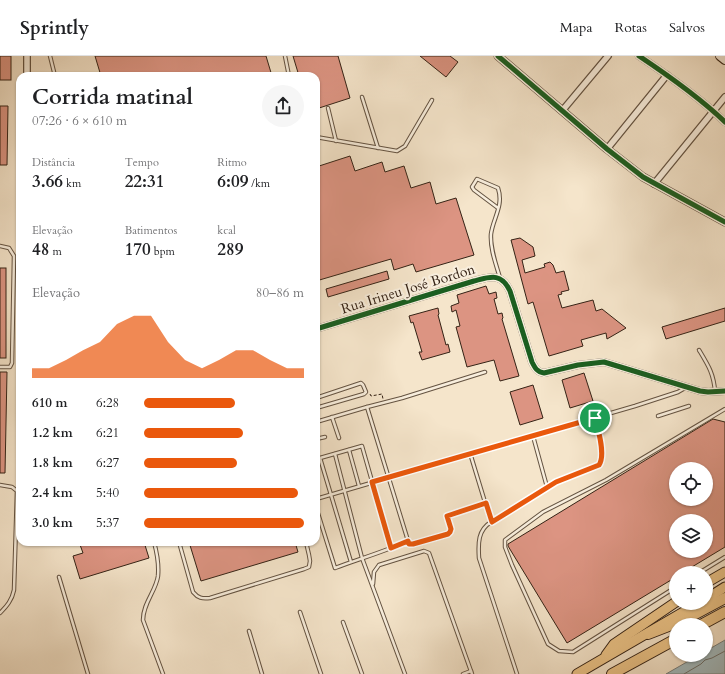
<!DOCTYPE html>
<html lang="pt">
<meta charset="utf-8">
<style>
:root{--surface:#fff;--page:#f6f6f6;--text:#202124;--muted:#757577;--line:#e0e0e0;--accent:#ea580c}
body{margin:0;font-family:Cardo,serif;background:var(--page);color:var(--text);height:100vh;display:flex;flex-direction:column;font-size:15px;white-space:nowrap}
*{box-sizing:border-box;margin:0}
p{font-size:13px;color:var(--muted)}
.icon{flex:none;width:22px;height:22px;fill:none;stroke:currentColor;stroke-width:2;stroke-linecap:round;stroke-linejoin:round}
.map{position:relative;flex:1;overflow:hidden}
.sheet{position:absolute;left:16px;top:16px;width:304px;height:474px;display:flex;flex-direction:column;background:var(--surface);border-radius:12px;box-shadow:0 1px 3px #0004}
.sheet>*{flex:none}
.tools{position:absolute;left:669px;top:406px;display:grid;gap:8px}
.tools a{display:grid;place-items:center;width:44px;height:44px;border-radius:50%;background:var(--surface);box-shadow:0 1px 3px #0004;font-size:20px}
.pin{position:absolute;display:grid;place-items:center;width:34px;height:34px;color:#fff;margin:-17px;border:2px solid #fff;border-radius:50%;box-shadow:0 1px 4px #0007}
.round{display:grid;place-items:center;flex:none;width:42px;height:42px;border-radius:21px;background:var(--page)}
.headline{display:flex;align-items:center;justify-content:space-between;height:68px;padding:0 16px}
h1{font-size:22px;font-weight:600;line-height:30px}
.stats{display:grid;grid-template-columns:repeat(3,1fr);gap:6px;height:68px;padding:4px 16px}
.stats div{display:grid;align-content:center}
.stats b{font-size:17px;font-weight:600}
.stats small{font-size:11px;font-weight:400}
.stats p{font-size:11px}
.chart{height:112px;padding:8px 16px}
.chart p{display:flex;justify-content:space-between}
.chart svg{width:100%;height:72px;margin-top:4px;fill:var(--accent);opacity:.7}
ul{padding:0 16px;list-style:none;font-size:13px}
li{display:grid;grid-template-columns:64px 48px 1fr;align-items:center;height:30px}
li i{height:10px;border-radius:5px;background:var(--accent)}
header{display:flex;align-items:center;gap:24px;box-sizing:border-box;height:56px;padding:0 20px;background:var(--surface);border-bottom:1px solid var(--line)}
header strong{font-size:19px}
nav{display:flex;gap:22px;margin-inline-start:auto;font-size:14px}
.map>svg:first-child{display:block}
.water{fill:#a2bcc2;stroke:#767e7d}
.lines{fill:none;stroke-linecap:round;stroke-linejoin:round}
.shore{stroke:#6b6f6c;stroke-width:1}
.building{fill:#dc9482;stroke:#342215;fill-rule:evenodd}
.service-casing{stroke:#645342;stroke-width:4.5}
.minor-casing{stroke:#645342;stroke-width:8}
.tertiary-casing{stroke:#645342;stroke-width:9}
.secondary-casing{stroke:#342215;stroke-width:10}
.trunk-casing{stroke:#342215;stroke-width:11}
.motorway-casing{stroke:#342215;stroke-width:12}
.path{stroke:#342215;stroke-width:1;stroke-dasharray:3 2;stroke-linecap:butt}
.service{stroke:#f8eedd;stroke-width:2.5}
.minor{stroke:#f8eedd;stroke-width:5.5}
.tertiary{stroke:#f8eedd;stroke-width:7}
.secondary{stroke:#f8eedd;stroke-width:8}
.trunk{stroke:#eac286;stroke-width:9}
.motorway{stroke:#eac286;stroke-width:10}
.cycleway-casing{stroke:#f8eedd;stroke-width:8}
.cycleway{stroke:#1b5e20;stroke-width:5}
.route-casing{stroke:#fff;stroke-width:8}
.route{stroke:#ea580c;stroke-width:5}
.labels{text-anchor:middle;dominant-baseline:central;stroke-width:4;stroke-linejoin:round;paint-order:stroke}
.street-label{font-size:14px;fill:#342215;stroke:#f8eedd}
</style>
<header>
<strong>Sprintly</strong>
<nav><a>Mapa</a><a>Rotas</a><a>Salvos</a></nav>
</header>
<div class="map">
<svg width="725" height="618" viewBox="0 0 725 618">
<rect width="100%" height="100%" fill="#f5e5cb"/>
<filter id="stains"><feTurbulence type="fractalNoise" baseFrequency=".005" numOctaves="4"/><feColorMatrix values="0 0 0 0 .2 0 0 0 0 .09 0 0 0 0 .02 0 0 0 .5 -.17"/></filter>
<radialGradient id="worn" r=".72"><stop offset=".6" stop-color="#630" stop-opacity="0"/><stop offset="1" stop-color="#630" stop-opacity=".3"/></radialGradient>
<path class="water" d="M725,584V618H666L699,599H706V595Z"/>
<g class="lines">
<path class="shore" d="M684,618L701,608L705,604L712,602L725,595"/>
</g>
<g class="building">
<rect x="0" y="0" width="11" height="24"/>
<path d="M95,0H266L272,20H101Z"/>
<path d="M293,0H338L350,42L316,53V20H299Z"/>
<path d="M420,0H450L458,6L446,21Z"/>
<path d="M0,50H8L7,109H0Z"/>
<path d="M350,100L355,115L382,106L385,116L404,110L411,132L430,126L436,148L456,142L474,199L416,216L413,208L394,214L391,203L316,225V111Z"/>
<path d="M520,182L533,191L535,200L522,204L525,217L545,211L544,208L550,206L553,209L556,217L564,215L569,234L561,236L562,238L558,239L562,252L593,244L596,255L602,253L626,272L607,283L606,277L581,284L583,290L549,300L533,246L528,248L511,184Z"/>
<rect x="0" y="212" width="6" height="90"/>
<path d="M387,215L389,223L328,241L326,233Z"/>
<path d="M486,230L489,238L496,236L497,242L494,243L498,258L502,257L503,262L502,263L519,320L500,325L494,304L467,311L456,271L460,270L456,254L452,256L451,250L459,247L457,239Z"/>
<path d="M438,252L439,258L438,259L446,289L448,288L450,296L422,304L419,296H422L413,266L411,267L409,260Z"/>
<path d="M725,252V265L666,283L662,271Z"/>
<path d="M0,316H7L5,417H0Z"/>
<path d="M584,317L593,345L570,352L562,324Z"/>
<path d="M533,329L543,362L520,369L510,336Z"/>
<path d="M713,363L725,366V491L682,517H676V521L567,587L508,490V488ZM676,413H706V443H676ZM676,465H706V495H676Z"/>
<path d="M79,486H144L149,502L80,523L73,500L83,497Z"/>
<path d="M189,486H295L298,496L201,525Z"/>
</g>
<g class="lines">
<defs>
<g id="service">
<path d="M50,0L55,20"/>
<path d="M285,0L289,20"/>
<path d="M362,41L378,92"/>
<path d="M328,52L336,85"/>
<path d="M316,81L397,95L405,90L432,44"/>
<path d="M498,152L474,134L472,131L477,123L498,132C504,150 493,162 491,178C490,193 496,208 500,222"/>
<path d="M0,190L9,192L14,200L12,307L10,311H0"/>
<path d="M699,294C708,309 714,318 715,336"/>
<path d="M485,316L402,342L367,351L409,488H413L448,478L450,476L451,473L447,460L486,447"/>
<path d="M316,342L361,327L363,329L366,336L364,338L316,352"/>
<path d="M658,360L689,350"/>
<path d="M332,361L339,382"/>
<path d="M316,366L367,351"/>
<path d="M533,380L547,431"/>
<path d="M316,383L325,381"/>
<path d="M349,394L359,430"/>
<path d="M470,397L491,466C478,474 478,487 479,502L517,618"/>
<path d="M335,398L362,502L405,618"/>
<path d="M0,429L12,431L17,435L14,534C12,544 7,550 0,557"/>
<path d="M316,443L635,350L678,336L685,332"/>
<path d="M316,451L335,512C354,505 373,499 391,492L362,390L320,402L351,506"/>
<path d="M491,466L556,426L599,409C607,399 598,373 595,362"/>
<path d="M154,486C157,497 159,509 158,520C156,535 143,547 143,564L163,618"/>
<path d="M179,486L193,536C198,542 202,543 210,542L304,513L309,511L310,505L309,499L306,486"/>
<path d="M391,492L408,485"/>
<path d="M699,517L725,501"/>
<path d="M59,521L88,618"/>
<path d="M373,528L374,516L379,509L424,495L429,497L472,618"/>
<path d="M676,531L573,596L559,595L548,588L512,509L505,491V484L543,456L606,424L725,353"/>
<path d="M300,556L321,618"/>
<path d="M343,566L362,618"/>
<path d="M249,575L262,618"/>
<path d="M463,618L471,615"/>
</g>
<g id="minor">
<path d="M639,0C669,20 699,41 725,66"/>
<path d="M27,20V0"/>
<path d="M562,55L608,0"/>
<path d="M607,93L667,19"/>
<path d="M654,128L725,41"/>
<path d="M316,273L474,225C490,221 501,216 510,235L532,306C535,312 537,316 544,317L578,309L604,306L700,335L708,336L725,335"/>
</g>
<path id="tertiary" d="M498,0L607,93L643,121L725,166"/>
<path id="secondary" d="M720,0L725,4"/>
<g id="trunk">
<path d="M706,527L725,516"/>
<path d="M706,543L725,531"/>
<path d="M606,599L614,588L676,546"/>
<path d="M577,618L699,547"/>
</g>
<g id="motorway">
<path d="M701,569L725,556"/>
<path d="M648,578L684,564L725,542"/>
<path d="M612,618L676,583"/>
</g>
</defs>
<use href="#service" class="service-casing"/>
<use href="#minor" class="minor-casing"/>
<use href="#tertiary" class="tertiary-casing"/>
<use href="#secondary" class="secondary-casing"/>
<use href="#trunk" class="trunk-casing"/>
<use href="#motorway" class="motorway-casing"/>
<path class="path" d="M370,338L371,340L382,338L383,343"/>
<use href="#service" class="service"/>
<use href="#minor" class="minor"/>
<use href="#tertiary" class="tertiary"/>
<use href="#secondary" class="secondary"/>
<use href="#trunk" class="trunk"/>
<use href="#motorway" class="motorway"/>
<defs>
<g id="cycleway">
<path d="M498,0L607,93L643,121L725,166"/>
<path d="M639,0C669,20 699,41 725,66"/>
<path d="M316,273L474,225C490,221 501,216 510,235L532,306C535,312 537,316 544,317L578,309L604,306L700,335L708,336L725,335"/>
</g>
</defs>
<use href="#cycleway" class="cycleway-casing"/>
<use href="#cycleway" class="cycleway"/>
</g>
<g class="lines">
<defs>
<path id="route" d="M595,362C598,373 606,399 599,409L556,426L492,466L486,447L447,460L451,473L450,476L448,478L413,488H409L408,485L391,492L372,426Z"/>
</defs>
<use href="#route" class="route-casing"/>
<use href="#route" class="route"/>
</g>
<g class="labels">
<g class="street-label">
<text transform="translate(408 233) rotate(-17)">Rua Irineu José Bordon</text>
</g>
</g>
<rect width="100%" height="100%" filter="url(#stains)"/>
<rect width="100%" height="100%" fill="url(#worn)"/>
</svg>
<div class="tools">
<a><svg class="icon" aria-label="locate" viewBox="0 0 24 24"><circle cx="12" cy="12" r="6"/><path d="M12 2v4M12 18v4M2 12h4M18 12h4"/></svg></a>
<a><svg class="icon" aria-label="layers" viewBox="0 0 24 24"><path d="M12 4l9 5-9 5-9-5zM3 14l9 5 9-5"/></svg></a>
<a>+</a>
<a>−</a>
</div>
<div class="pin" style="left:595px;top:362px;background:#1e9e55"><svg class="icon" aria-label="arrive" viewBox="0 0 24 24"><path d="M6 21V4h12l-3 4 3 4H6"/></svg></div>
<section class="sheet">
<div class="headline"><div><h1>Corrida matinal</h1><p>07:26 · 6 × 610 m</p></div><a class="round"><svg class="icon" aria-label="share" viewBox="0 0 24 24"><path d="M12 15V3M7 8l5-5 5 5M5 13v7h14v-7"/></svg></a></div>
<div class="stats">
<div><p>Distância</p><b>3.66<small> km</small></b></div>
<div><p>Tempo</p><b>22:31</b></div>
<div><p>Ritmo</p><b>6:09<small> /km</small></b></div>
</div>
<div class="stats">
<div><p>Elevação</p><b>48<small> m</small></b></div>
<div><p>Batimentos</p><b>170<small> bpm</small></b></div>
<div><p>kcal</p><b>289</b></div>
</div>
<div class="chart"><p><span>Elevação</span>80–86 m</p>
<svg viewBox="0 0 160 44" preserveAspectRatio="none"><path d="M0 44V38L10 38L20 33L30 27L40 22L50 11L60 6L70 6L80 22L90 33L100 38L110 33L120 27L130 27L140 33L150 38L160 38V44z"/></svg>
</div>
<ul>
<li><b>610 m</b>6:28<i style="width:57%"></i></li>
<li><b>1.2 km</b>6:21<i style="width:62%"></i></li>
<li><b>1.8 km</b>6:27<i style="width:58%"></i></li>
<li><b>2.4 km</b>5:40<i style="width:96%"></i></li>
<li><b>3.0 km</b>5:37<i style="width:100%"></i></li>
</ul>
</section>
</div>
